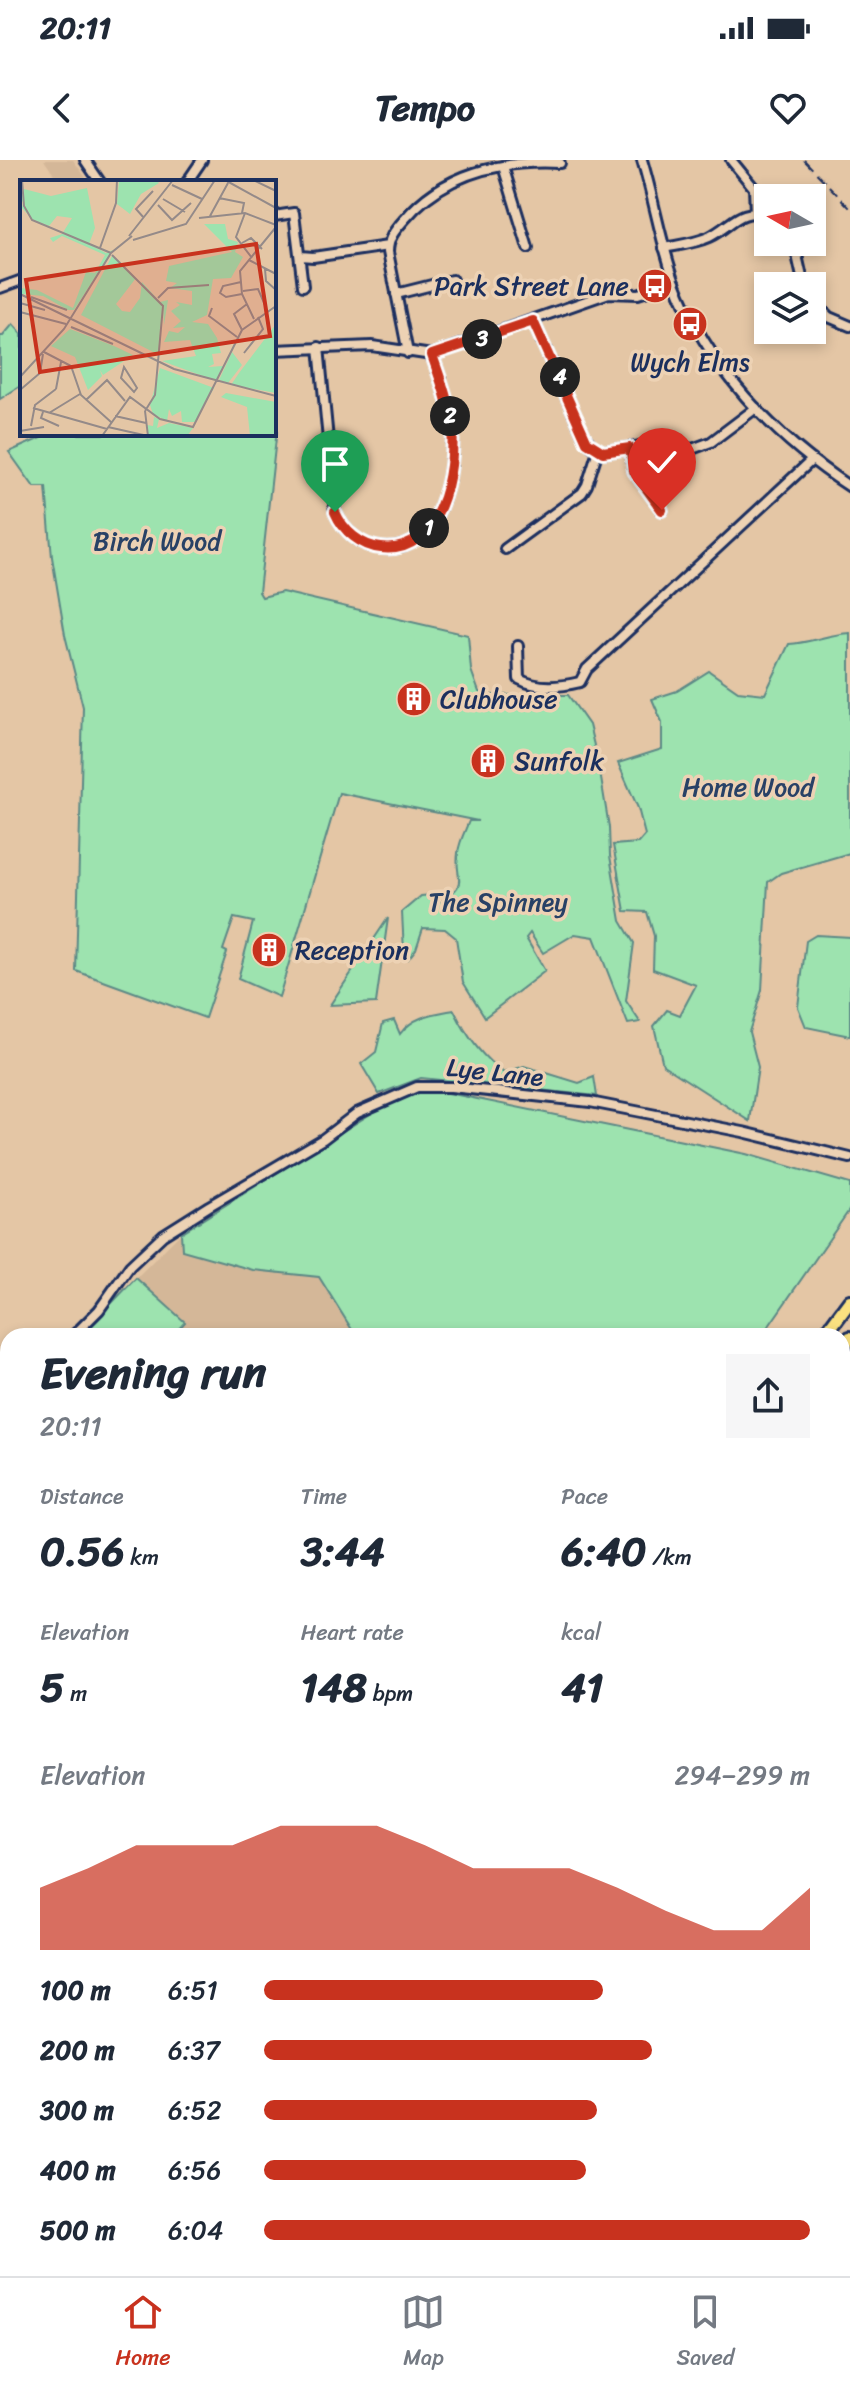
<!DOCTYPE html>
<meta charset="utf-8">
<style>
:root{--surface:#fff;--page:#f6f6f7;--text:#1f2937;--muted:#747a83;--line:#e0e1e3;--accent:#c8321e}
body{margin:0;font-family:Sriracha,sans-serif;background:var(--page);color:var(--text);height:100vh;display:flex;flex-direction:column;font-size:30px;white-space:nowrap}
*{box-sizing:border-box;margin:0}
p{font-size:26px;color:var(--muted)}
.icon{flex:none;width:44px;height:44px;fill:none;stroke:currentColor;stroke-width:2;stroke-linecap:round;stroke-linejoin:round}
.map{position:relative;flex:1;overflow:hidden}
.panel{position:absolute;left:0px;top:1168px;width:850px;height:948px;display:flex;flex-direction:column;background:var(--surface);border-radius:24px 24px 0 0;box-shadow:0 4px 12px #0003}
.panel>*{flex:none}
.needle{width:52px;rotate:279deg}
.tools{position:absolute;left:754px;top:24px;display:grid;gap:16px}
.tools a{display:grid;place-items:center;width:72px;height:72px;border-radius:0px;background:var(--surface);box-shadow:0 4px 12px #0003;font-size:40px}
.pin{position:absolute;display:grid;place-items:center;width:68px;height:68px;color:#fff;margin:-82px -34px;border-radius:50% 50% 50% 0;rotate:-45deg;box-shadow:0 0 8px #0007}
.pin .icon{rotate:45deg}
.km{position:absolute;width:40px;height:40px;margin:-20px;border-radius:50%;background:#222;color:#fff;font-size:22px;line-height:40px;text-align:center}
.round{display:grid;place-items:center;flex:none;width:84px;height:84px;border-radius:0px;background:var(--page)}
.headline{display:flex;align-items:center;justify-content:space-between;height:136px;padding:0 40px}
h1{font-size:44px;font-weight:800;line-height:60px}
.figures{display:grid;grid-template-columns:repeat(3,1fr);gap:12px;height:136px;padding:8px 40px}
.figures div{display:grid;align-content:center}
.figures b{font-size:40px;font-weight:800}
.figures small{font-size:22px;font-weight:400}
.figures p{font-size:22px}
.chart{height:224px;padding:16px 40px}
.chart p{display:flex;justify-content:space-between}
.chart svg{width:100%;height:144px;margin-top:8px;fill:var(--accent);opacity:.7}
ul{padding:0 40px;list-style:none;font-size:26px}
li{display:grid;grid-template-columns:128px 96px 1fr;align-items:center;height:60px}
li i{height:20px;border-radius:10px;background:var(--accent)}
.status{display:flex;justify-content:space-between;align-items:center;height:56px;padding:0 40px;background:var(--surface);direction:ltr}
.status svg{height:22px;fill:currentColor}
header{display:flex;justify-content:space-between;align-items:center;height:104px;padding:0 40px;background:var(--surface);font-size:36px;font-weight:800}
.dock{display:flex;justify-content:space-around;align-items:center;height:112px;border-top:2px solid var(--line);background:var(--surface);font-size:22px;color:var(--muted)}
.dock a{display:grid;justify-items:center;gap:4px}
.dock .selected{color:var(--accent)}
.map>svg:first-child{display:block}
.built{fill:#d4b798}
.green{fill:#9de3af;stroke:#5c8986;stroke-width:2}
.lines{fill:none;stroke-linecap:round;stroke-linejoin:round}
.minor-casing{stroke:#1b2f5e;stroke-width:14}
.highway-casing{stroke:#1b2f5e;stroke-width:18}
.minor{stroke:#edd2b4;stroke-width:8}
.highway{stroke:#fae180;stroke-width:12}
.rail{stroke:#1b2f5e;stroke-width:2;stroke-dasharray:12 6;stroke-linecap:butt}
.route-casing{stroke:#fff;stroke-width:16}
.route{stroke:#c8321e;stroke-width:10}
.labels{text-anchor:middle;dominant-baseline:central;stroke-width:7;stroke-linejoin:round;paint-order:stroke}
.poi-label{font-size:26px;fill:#1b2f5e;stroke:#edd2b4;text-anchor:start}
.park-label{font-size:26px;fill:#284166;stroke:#edd2b4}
.street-label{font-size:26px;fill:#1b2f5e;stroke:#edd2b4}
.inset-road{fill:none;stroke:#948a89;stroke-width:2}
.view{fill:#c8321e;fill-opacity:0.15;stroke:#c8321e;stroke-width:4}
.inset-edge{fill:none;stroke:#1b2f5e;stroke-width:4}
</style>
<div class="status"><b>20:11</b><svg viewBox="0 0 49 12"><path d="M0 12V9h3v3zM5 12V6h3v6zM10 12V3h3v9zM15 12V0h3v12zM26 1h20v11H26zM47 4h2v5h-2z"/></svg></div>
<header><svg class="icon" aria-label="back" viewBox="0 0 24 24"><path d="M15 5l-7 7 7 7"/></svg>Tempo<svg class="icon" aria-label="heart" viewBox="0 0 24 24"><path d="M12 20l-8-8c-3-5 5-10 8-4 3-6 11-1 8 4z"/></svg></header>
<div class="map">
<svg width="850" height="2116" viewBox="0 0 850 2116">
<rect width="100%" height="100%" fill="#e4c6a5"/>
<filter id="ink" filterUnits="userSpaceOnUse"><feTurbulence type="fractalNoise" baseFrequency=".0125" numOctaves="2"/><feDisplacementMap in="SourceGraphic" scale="16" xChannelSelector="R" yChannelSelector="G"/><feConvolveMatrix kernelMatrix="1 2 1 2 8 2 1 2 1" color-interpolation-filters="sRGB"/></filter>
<g filter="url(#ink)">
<g class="built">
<path d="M44,0H73L89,22H59Z"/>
<path d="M181,1073L183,1090L253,1110L319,1117L356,1176H179L175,1172L185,1162L136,1118Z"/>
</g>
<g class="green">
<path d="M13,164L22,174V225L0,239V176H3Z"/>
<path d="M274,267L277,269L259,432L262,437L282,432L468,475L471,510L479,532L488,535H568L589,565L599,606L609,667L610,696L621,761L634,783L626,841L640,862L628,864L594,777L575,774L543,793L530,773L526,778L545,811L485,857L463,822L456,778L445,769L423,768L416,789L408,799L404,792L402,752L421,736L432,735L438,743C472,722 454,722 458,693C459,682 465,671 469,661H478L339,633L279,837L238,819L253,762L234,758L223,790L227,792L205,858L76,811L83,547L65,475L52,397L46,327H34L9,292L43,277V274H274Z"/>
<path d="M850,473V693L781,713L768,722L762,830L749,872L758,907L750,961L663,905L654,866L667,850L680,855L696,825L653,809L654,776L647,752L625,751L613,685L638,683L645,675L638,648L618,603L662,589V562L652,539L677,531L709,511L738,531L765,534L789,484C810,483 829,474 850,473Z"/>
<path d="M388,758L376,843L330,845Z"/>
<path d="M816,775L850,777V876L806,867L798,847L806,781Z"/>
<path d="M454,850C466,875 481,897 504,913L524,906L579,923L594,917L597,936L421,918L379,934L361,904L376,892L383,863L394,860L400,874C413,856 433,854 454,850Z"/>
<path d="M433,930L746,994L850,1024V1049L762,1176H356L319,1117L253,1110L182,1090L181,1073L399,936Z"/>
<path d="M136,1118L185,1162L176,1172L179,1176H80Z"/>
<path d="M8,1245V1386L0,1379V1252Z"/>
<path d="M842,1302L850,1318V1597L842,1600Z"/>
<path d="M850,1605V1757L842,1759V1608Z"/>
<path d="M697,2108H830L845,2116H703Z"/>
</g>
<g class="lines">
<defs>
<g id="minor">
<path d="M85,0L100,22"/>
<path d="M642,0C654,39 660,80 674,119C706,206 774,277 850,327"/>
<path d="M731,0L754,28L755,52"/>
<path d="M503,6L528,88"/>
<path d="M187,22L202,0"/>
<path d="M274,56L294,53L303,126"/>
<path d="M794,82L804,126"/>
<path d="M664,88C679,85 696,83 709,77C732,66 740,46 768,56"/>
<path d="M300,96L313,97L388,86"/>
<path d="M0,128L22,120"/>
<path d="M396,134L452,120"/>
<path d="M812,140L829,157L850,166"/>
<path d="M533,161L584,276L592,286L603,292L661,283L692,289L711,282L756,248"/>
<path d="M319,187L335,352C343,371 361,386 381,388C441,395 456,311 452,266C449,242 440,218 432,195"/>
<path d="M274,190L372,186L432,195L609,133L638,134L675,122"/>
<path d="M408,193L388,92C388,78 395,70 404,60C443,13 502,0 560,3"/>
<path d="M630,288L634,311L662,350"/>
<path d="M505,389L582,333L587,325L598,290"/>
<path d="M518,486L519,519C537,529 560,527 580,522L587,509L812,300"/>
<path d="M73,1176L99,1150L130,1106L163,1075L209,1046L323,979L357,953L417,927H451L590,942L743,972L850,998"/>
<path d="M0,1245L8,1238"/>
<path d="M842,1829L850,1828"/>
<path d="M842,1964L850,1967"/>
<path d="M838,2108L849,2116"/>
</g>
<g id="highway">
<path d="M824,1176L850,1141"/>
<path d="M842,1189L850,1178"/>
<path d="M0,1396L8,1402"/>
<path d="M0,1417L8,1423"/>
<path d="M668,2108L674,2116"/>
<path d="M685,2108L691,2116"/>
<path d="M154,2116V2108"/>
<path d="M165,2116L170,2108"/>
<path d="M216,2116L220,2108"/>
<path d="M234,2116L237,2108"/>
<path d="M259,2116L262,2108"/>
<path d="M321,2116L324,2108"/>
</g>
</defs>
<use href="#minor" class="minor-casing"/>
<use href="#highway" class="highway-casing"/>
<use href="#minor" class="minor"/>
<use href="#highway" class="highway"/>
<path class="rail" d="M804,0L850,48"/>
</g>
</g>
<g class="lines" filter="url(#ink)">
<defs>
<path id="route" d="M335,352C343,371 361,386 381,388C441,395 456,311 452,266C449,242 440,218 432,195L533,161L587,282L603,292L630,288L634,311L662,350"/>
</defs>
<use href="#route" class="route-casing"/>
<use href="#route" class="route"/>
</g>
<defs>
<symbol id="bus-disc" viewBox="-11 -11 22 22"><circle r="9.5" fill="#c8321e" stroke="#edd2b4"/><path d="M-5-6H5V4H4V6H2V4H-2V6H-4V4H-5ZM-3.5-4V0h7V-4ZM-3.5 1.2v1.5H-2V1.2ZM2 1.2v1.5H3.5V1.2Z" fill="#fff"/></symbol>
<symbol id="building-disc" viewBox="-11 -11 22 22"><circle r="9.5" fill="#c8321e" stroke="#edd2b4"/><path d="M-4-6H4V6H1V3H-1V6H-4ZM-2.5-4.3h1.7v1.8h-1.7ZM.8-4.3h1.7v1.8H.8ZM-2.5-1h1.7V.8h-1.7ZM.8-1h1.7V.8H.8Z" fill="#fff"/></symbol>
</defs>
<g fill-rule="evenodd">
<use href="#bus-disc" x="635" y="106" width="40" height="40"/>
<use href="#bus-disc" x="670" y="144" width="40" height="40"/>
<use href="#building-disc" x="394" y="519" width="40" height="40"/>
<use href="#building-disc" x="468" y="581" width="40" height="40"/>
<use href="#building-disc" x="249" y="770" width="40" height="40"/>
</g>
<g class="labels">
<g class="poi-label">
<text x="629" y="126" text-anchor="end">Park Street Lane</text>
<text x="690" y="202" text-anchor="middle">Wych Elms</text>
<text x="440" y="539">Clubhouse</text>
<text x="514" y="601">Sunfolk</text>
<text x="295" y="790">Reception</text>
</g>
<g class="park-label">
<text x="157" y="381">Birch Wood</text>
<text x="748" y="627">Home Wood</text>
<text x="498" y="742">The Spinney</text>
</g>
<g class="street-label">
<text transform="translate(495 912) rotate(6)">Lye Lane</text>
</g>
</g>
<g transform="translate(20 20)">
<rect width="256" height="256" fill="#e4c6a5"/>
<path d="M99,0H136L139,3L121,14L110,34L97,24ZM67,8L75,48L69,64L86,73L93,70L54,130H48L23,116L2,114L0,108L17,110L53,128L66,92L75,93L85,75L42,56L33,62L30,58L42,54L52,38L37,36L29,46L13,40L2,28L4,20L0,24L4,9L31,16ZM184,44H205L208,59L218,62L215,72L223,77L211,98L193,99L187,135L172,142L188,144L197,158L201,173L192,174L194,184L188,187L203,186L196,201L142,181L176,176L170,160L144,162L149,151L158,153L165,147L153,148L161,141L151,131L160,125L156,122L172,125V111L150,108L157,103L146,101L149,86L212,72ZM92,76L116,98L96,124L102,131L110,132L120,118L122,102L140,122L148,120L144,145L143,127L139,175L61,135ZM256,144V213L211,205L219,193ZM50,149L94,166L113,175L83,195L80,190L82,196L68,210L55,177L31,166ZM212,172L222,185L208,203L199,200ZM140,188L194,208L175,242H162L161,231L152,236L149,229L147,241L133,234L130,225ZM206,213L256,222V256H230L227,227L201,217ZM134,237L139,239L137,248L149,243L173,248L167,256H128L127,245L133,246Z" fill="#9de3af"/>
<path class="inset-road" d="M2,0L4,26L12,40L91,73M205,0L256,28M233,0L256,11M152,5L182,19M199,18L224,23L222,33M143,19L165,32M138,25L152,40L171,23M225,33L216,57L232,78M190,36L208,3M124,38L116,29L133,11M179,38L225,33L256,45M109,56L153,0M113,60L166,44L195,0M222,63L231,58L242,69M80,68L96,23L97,0M92,75L143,126L135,215L125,231M229,80L256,94M245,89L246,101L256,110M221,102L203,106L200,113L206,117L222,114M223,111L238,109L245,125M0,114L154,189L256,216M11,117L47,130M138,118L148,108L189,105M0,123L25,130M192,128L189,136L217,157M0,132L46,144M234,139L222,114L220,91L256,47M51,147L93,164M222,150L214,134L227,124M24,172L51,186L61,215L91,242M224,173L243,149L238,137M104,187L117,208L114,212L101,198ZM0,197L44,149L91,73L112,56M36,209L41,182M0,210L20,193L23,174M66,220L87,200L105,221M13,228L87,249M125,231L128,256M23,232L21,238L39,246M29,233L60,214M95,236L126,243M11,246L15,225L36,209M88,247L128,256M0,251L24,247M82,256L110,217L140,239L173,247L222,150L256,126"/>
<path class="view" d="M236,64L250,156L20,192L6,100Z"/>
<rect width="256" height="256" class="inset-edge"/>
</g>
</svg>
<div class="tools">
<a><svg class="needle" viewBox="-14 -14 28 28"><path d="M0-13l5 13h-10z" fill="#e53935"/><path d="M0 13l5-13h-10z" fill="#747a83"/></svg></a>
<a><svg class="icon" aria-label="layers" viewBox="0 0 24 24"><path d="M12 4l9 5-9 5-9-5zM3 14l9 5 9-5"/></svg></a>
</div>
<div class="pin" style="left:335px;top:352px;background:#1e9e55"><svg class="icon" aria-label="arrive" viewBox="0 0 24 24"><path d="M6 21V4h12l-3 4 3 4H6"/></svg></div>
<div class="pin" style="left:662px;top:350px;background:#d93025"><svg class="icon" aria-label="check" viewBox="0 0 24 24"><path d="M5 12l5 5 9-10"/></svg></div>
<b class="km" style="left:429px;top:368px">1</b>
<b class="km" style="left:450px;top:256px">2</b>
<b class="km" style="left:482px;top:179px">3</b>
<b class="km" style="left:560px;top:217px">4</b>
<section class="panel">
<div class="headline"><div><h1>Evening run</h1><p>20:11</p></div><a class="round"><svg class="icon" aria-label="share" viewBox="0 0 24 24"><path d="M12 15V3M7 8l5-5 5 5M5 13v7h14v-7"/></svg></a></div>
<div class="figures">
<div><p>Distance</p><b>0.56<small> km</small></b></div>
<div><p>Time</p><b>3:44</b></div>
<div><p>Pace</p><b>6:40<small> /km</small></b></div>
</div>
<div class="figures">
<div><p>Elevation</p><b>5<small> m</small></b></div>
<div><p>Heart rate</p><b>148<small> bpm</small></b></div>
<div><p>kcal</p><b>41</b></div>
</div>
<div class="chart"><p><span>Elevation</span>294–299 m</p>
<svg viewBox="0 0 160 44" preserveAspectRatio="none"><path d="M0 44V25L10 19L20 12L30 12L40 12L50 6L60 6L70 6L80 12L90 19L100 19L110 19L120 25L130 32L140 38L150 38L160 25V44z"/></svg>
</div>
<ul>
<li><b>100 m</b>6:51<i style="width:62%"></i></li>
<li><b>200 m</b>6:37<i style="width:71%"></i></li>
<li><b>300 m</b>6:52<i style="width:61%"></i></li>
<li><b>400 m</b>6:56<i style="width:59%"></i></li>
<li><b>500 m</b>6:04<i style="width:100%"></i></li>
</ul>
</section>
</div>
<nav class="dock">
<a class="selected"><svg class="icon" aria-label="home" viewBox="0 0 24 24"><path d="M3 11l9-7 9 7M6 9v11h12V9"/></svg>Home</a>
<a><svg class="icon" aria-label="map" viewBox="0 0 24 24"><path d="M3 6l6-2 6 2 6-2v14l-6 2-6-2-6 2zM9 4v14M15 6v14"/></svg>Map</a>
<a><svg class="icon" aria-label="saved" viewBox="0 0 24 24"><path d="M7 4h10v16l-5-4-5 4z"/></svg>Saved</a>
</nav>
